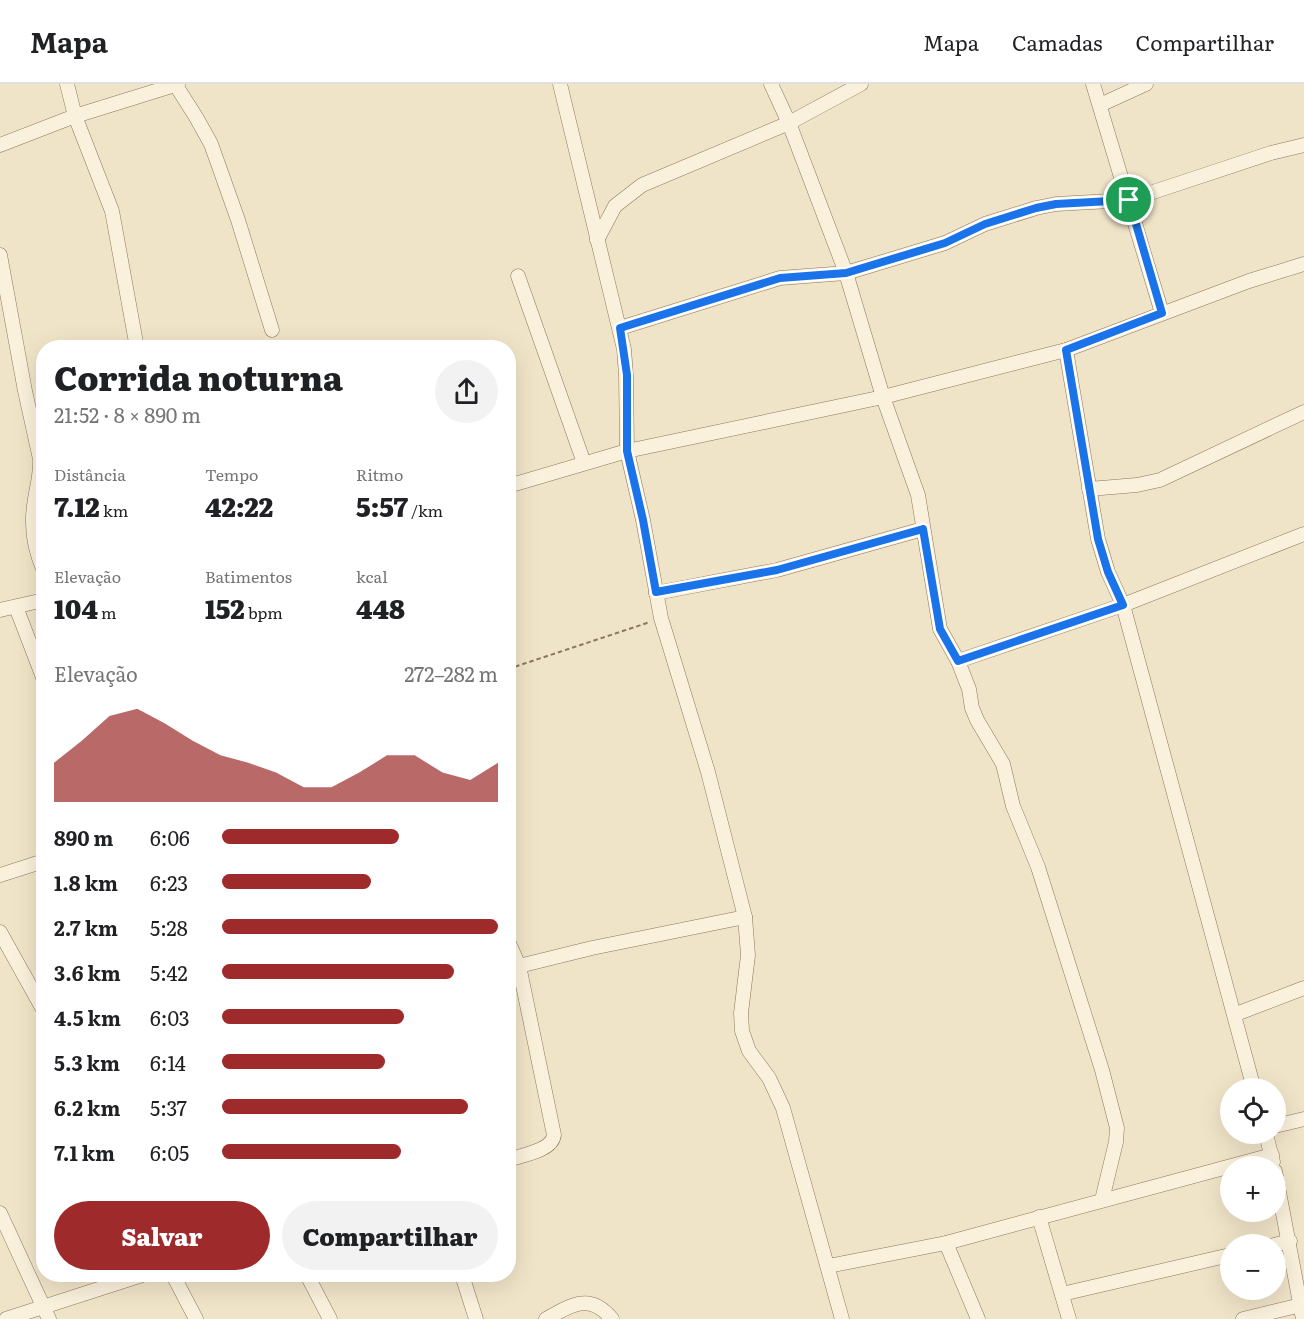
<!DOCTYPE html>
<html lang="pt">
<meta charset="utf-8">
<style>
:root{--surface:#fff;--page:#f2f2f2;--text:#202124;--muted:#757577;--line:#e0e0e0;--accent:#9e2a2b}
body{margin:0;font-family:Literata,serif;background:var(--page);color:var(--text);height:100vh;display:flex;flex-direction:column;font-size:22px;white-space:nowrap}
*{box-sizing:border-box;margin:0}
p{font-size:20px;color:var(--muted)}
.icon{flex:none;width:33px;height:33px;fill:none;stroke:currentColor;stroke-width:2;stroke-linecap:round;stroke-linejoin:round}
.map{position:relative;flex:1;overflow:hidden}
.sheet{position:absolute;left:36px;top:256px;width:480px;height:942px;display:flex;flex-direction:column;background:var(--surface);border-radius:24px;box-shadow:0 6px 24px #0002}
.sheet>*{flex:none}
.controls{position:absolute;left:1220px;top:994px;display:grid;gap:12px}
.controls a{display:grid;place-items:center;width:66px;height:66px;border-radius:50%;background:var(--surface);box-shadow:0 6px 24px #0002;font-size:30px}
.pin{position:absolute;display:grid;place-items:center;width:51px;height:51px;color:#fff;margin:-26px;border:3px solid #fff;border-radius:50%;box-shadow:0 2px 6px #0007}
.round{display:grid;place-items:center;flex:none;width:63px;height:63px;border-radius:32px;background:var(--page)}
.summary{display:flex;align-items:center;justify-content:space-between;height:102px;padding:0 18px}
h1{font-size:33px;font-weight:800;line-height:45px}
.metrics{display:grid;grid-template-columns:repeat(3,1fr);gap:9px;height:102px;padding:6px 18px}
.metrics div{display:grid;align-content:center}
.metrics b{font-size:26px;font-weight:800}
.metrics small{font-size:16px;font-weight:400}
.metrics p{font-size:16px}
.chart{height:168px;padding:12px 18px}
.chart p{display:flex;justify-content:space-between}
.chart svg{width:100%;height:108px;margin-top:6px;fill:var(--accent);opacity:.7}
.cta{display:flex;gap:12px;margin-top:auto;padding:12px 18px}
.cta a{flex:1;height:69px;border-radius:36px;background:var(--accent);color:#fff;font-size:24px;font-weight:800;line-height:69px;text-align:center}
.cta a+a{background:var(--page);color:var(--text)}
ul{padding:0 18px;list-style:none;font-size:20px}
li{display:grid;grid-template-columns:96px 72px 1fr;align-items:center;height:45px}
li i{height:15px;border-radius:8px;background:var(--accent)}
header{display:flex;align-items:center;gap:36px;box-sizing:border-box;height:84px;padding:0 30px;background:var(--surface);border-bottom:2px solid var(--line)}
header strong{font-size:28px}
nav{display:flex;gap:33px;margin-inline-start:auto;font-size:21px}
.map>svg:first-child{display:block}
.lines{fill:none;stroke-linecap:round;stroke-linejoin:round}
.street-casing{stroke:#8d765c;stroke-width:15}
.path{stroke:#8d765c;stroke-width:2;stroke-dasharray:4.5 3;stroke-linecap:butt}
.street{stroke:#faf1dc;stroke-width:14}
.route-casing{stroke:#fff;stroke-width:12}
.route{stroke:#1a73e8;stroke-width:8}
</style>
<header>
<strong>Mapa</strong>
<nav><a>Mapa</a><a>Camadas</a><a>Compartilhar</a></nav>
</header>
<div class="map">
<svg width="1304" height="1235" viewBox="0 0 1304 1235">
<rect width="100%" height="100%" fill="#f0e4c8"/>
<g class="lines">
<defs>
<g id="street">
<path d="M67,0L75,32L112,127L137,264"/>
<path d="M175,0L196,33L211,60L238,136L272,246"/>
<path d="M560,0L624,265L626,291L627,367L643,436L661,534L708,688L745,833L748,871L741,929L742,947L749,967L769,994L783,1024L842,1235"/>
<path d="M771,0L789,39L846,189L883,313L918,411L940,545L958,577L969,605L972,624L977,636L1003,680L1013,722L1038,783L1102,986L1117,1044L1116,1058L1102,1116"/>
<path d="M1093,0L1162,229"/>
<path d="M1100,21L1146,0"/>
<path d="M0,61L75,32L178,0"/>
<path d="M597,156L615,122L642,101L789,39L861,0"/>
<path d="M0,171L25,307L40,375C41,391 36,405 34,422C31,444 35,467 44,487"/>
<path d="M518,192L584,379"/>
<path d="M620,244L780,194L846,189L945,159L985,140L1036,124L1056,120L1129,116L1271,69L1304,61"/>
<path d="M1066,266L1098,455L1108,488L1123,521L1254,1005"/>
<path d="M508,402L627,367L883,313L1066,266L1249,197L1304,180"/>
<path d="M1089,405L1137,401L1160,396L1304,328"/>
<path d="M656,509L777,486L923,445"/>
<path d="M16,523L44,596"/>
<path d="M0,526L44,516"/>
<path d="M958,577L1123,521L1304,450"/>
<path d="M0,791L44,777"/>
<path d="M0,848L44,927"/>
<path d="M508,857L519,882L554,1051C552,1067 522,1071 508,1076"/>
<path d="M519,882L592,864L745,833"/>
<path d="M1236,930L1304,904"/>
<path d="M1275,1042L1304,1035"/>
<path d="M1266,1050L1273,1078"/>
<path d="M1275,1087L1303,1235"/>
<path d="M0,1129L49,1235"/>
<path d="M1039,1133L1069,1235"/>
<path d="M946,1159L978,1235"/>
<path d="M1274,1161L1290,1157"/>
<path d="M828,1182L946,1159L1272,1071"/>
<path d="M173,1191L196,1235"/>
<path d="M307,1191L330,1235"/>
<path d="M462,1191L476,1235"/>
<path d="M1062,1210L1230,1171"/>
<path d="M6,1235L142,1191"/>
<path d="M546,1235C571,1221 590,1208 612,1235"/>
<path d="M1243,1235L1301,1221"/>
</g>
</defs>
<use href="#street" class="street-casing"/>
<path class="path" d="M508,585L650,538"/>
<use href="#street" class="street"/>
</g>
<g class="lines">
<defs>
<path id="route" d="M1129,116L1162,229L1066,266L1098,455L1108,488L1123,521L958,577L940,545L923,445L777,486L656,508L643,436L627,367V291L620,244L780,194L846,189L945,159L985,140L1036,124L1056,120Z"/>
</defs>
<use href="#route" class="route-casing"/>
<use href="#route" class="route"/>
</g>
</svg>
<div class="controls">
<a><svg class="icon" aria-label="locate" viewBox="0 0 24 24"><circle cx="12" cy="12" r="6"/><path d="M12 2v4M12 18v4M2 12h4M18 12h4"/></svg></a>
<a>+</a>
<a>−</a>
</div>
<div class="pin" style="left:1129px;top:116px;background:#1e9e55"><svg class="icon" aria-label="arrive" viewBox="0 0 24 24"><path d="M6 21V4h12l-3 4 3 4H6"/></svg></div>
<section class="sheet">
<div class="summary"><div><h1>Corrida noturna</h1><p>21:52 · 8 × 890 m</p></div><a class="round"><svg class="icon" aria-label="share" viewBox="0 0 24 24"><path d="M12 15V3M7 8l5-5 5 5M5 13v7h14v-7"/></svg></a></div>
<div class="metrics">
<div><p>Distância</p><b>7.12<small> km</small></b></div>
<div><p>Tempo</p><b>42:22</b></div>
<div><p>Ritmo</p><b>5:57<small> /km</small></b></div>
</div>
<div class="metrics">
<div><p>Elevação</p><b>104<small> m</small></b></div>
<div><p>Batimentos</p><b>152<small> bpm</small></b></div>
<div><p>kcal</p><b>448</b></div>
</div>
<div class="chart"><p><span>Elevação</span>272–282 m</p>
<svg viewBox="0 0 160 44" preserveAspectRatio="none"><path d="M0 44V28L10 19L20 9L30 6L40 12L50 19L60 25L70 28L80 32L90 38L100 38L110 32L120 25L130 25L140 32L150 35L160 28V44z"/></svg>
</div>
<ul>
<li><b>890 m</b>6:06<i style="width:64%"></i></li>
<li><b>1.8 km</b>6:23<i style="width:54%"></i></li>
<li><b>2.7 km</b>5:28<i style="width:100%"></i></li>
<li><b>3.6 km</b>5:42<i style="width:84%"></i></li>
<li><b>4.5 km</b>6:03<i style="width:66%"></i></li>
<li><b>5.3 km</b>6:14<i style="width:59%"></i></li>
<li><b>6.2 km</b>5:37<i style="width:89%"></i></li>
<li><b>7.1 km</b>6:05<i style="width:65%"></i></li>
</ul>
<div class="cta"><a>Salvar</a><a>Compartilhar</a></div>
</section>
</div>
